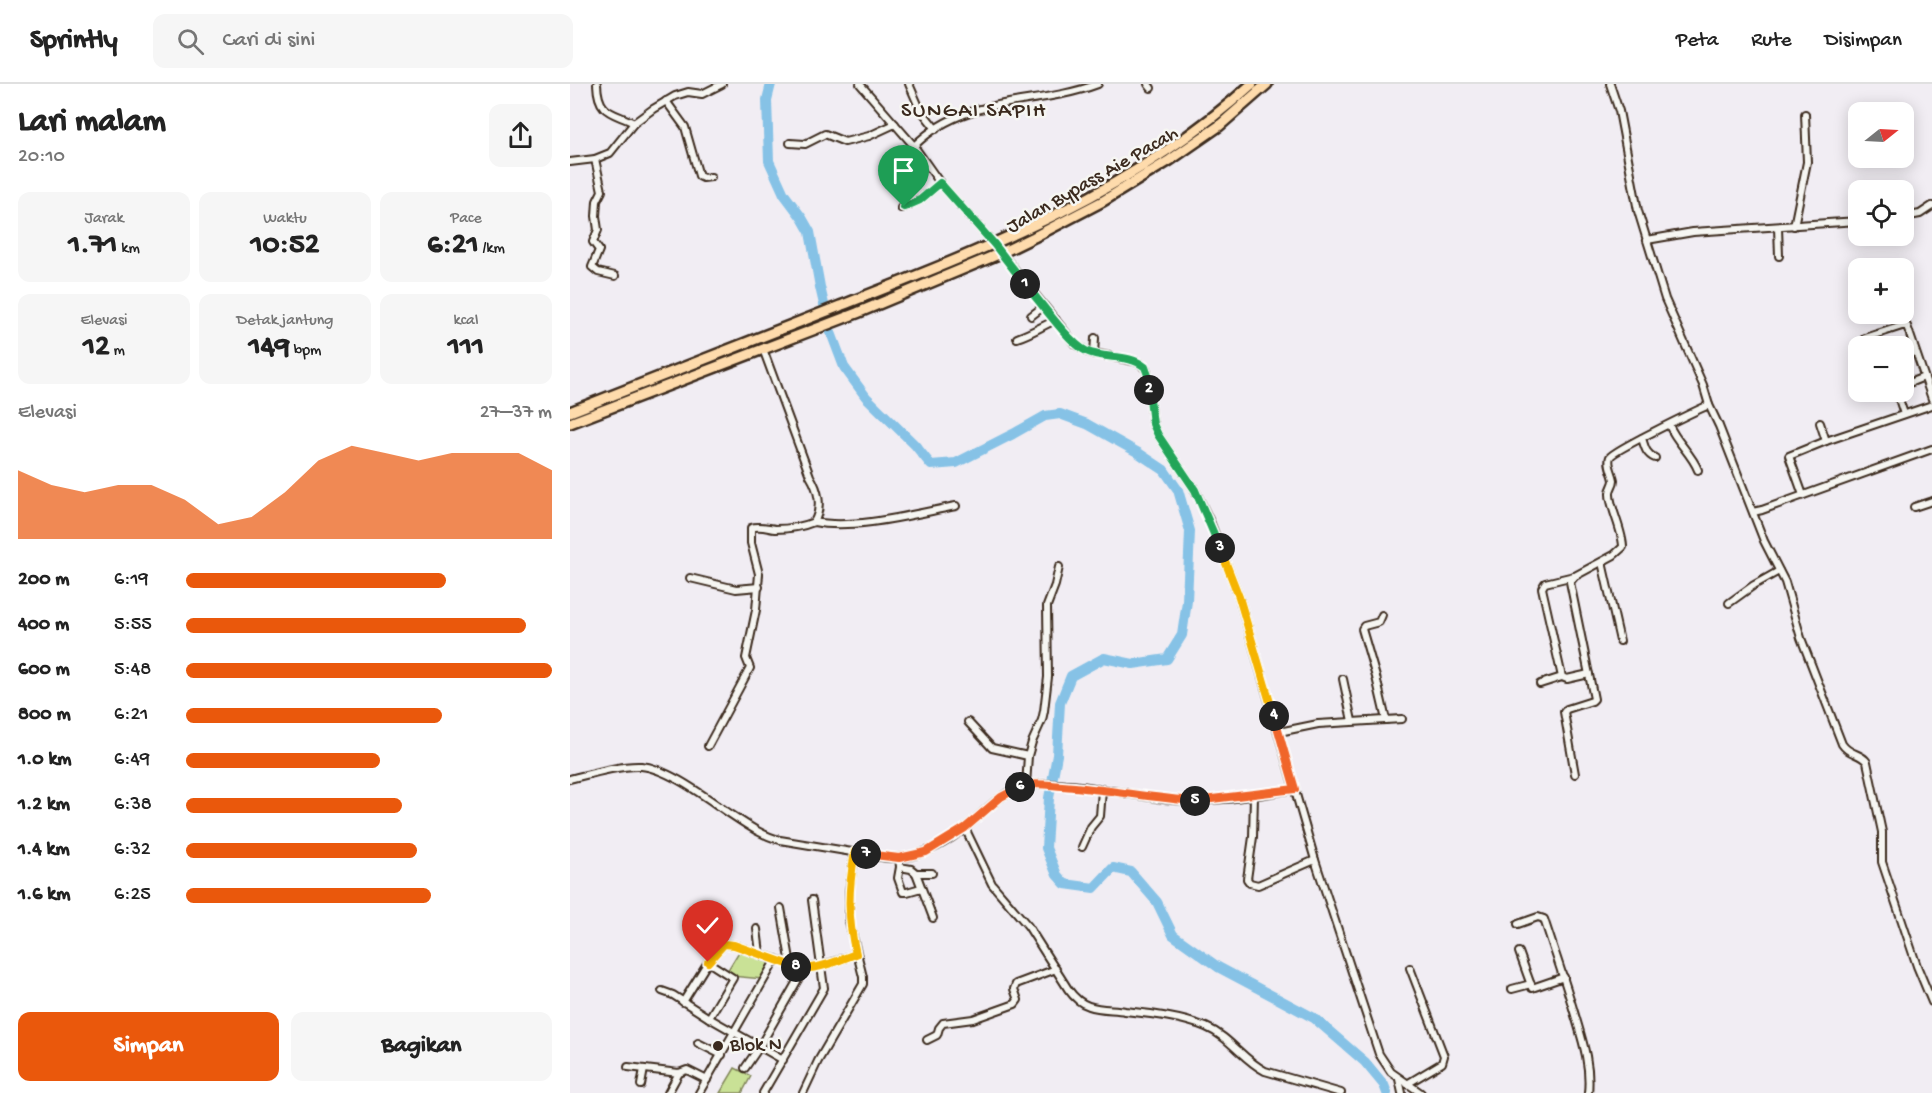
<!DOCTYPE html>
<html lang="id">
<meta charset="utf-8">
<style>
:root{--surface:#fff;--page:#f6f6f6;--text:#222;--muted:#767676;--line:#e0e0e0;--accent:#ea580c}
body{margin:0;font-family:"Gochi Hand",sans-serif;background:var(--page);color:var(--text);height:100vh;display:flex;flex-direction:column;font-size:22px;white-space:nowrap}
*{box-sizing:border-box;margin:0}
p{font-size:20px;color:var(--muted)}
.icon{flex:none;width:33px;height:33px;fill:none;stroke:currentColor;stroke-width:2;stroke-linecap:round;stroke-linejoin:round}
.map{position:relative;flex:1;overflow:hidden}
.side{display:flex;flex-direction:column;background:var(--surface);width:570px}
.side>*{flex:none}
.needle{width:39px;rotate:72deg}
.fabs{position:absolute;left:1278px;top:18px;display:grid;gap:12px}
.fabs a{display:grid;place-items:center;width:66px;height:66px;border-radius:12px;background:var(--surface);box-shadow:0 3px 15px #0003;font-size:30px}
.pin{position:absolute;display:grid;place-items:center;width:51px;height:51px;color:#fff;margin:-62px -26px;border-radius:50% 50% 50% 0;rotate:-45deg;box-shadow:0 0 6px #0007}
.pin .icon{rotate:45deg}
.km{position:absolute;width:30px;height:30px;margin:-15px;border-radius:50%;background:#222;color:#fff;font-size:16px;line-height:30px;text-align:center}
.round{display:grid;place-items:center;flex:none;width:63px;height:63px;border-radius:12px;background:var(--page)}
.overview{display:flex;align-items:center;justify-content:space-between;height:102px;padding:0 18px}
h1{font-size:33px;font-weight:700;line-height:45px}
.stats{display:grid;grid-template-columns:repeat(3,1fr);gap:9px;height:102px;padding:6px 18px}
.stats div{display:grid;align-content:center;border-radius:12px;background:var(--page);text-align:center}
.stats b{font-size:30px;font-weight:700}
.stats small{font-size:16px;font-weight:400}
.stats p{font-size:16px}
.chart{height:168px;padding:12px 18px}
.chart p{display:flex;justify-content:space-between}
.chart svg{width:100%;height:108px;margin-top:6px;fill:var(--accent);opacity:.7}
.cta{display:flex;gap:12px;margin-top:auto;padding:12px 18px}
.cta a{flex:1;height:69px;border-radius:12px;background:var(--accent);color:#fff;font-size:24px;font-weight:700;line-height:69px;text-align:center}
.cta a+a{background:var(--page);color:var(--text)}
ul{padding:0 18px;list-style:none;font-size:20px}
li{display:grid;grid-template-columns:96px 72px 1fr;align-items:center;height:45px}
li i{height:15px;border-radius:8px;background:var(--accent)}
header{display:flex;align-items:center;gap:36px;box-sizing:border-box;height:84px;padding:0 30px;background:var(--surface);border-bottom:2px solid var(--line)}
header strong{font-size:28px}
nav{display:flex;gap:33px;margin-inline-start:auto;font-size:21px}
.search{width:420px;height:54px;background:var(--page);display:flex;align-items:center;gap:15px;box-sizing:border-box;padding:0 21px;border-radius:12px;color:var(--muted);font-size:22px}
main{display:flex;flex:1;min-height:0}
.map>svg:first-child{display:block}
.green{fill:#c9e196;stroke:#82865a;stroke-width:1.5}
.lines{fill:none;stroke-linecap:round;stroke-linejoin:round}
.river{stroke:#86c2e6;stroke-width:10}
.minor-casing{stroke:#3b2a1e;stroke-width:10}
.highway-casing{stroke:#3b2a1e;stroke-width:14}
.minor{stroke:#f6f6f2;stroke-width:6}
.highway{stroke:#fedbac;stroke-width:9}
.split-1-casing{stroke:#fff;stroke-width:12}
.split-2-casing{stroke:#fff;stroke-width:12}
.split-3-casing{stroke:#fff;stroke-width:12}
.split-4-casing{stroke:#fff;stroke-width:12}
.split-5-casing{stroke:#fff;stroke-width:12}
.split-6-casing{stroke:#fff;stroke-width:12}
.split-7-casing{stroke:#fff;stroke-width:12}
.split-8-casing{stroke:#fff;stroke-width:12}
.split-9-casing{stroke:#fff;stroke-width:12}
.split-1{stroke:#22a559;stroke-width:8}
.split-2{stroke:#22a559;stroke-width:8}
.split-3{stroke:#22a559;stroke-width:8}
.split-4{stroke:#f5b400;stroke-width:8}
.split-5{stroke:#f0652b;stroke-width:8}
.split-6{stroke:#f0652b;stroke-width:8}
.split-7{stroke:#f0652b;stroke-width:8}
.split-8{stroke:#f5b400;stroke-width:8}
.split-9{stroke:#f5b400;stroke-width:8}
.poi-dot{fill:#3b2a1e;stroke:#f6f6f2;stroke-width:2}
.labels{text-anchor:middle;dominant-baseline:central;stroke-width:5;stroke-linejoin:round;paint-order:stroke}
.street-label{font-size:20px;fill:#3b2a1e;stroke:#f6f6f2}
.poi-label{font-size:20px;fill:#3b2a1e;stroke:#f6f6f2;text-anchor:start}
.quarter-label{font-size:22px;letter-spacing:1.5px;fill:#3b2a1e;stroke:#f6f6f2}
</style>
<header>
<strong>Sprintly</strong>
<div class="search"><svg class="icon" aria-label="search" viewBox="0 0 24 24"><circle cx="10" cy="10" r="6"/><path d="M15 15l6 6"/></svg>Cari di sini</div>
<nav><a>Peta</a><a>Rute</a><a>Disimpan</a></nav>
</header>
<main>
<section class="side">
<div class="overview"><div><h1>Lari malam</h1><p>20:10</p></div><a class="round"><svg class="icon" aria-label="share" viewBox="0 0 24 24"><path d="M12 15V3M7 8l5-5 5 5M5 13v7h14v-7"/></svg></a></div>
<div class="stats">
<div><p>Jarak</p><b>1.71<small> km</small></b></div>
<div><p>Waktu</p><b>10:52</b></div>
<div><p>Pace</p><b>6:21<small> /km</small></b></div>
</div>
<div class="stats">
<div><p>Elevasi</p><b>12<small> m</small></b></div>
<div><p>Detak jantung</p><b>149<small> bpm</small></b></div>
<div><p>kcal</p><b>111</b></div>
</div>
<div class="chart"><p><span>Elevasi</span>27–37 m</p>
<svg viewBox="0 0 160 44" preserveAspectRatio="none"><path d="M0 44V16L10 22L20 25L30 22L40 22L50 28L60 38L70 35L80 25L90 12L100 6L110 9L120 12L130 9L140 9L150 9L160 16V44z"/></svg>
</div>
<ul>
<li><b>200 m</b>6:19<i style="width:71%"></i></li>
<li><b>400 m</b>5:55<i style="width:93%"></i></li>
<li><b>600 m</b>5:48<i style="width:100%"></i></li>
<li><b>800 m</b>6:21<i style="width:70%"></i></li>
<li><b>1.0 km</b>6:49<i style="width:53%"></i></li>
<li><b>1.2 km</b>6:38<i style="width:59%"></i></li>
<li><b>1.4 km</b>6:32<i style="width:63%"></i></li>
<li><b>1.6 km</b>6:25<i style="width:67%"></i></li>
</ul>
<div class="cta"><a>Simpan</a><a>Bagikan</a></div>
</section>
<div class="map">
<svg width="1362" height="1009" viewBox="0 0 1362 1009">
<rect width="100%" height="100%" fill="#f1edf3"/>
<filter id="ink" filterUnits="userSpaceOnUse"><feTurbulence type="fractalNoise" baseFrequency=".0167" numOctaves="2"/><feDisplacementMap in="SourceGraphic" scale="12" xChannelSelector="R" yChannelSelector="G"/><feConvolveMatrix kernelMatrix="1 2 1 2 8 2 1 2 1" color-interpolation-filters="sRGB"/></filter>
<g filter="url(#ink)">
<g class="green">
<path d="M170,866L202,880L193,895L161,892L156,889Z"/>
<path d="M165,984L181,992L172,1009H150Z"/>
</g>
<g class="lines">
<path class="river" d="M201,0L197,16L199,77L214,110L232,134L240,148L250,203L260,246L274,283L296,313L345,361L361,381L386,379L443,350L475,332L490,330L517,340L567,368L594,386L608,406L620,447L617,517L612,551L597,575L563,580L534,574L501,592L490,619L487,671L479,714L476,764L487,791L495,800L524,804L543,784L561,788L587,818L603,851L648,883L744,934L795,978L814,1001L817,1009"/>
<defs>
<g id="minor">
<path d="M27,0C28,31 43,28 64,39"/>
<path d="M290,0L344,62L370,99L424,160L505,260L518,268L564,277L571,280L577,287L583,340L588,351L625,406L641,440L669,513L745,776L809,970L821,988L851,1009"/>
<path d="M339,0L350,25L366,45"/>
<path d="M578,0L581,4"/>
<path d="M1040,0L1049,27L1068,127L1095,215L1133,301L1139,321L1149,342L1194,457L1215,498L1231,554L1272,660C1280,672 1290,668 1297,678L1312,748V778L1347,882L1362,918"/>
<path d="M96,17L115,43L129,92L133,94L141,93"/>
<path d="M220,59L235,60L255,50L275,58L299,52L325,40"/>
<path d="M344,62C397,9 464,24 528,0"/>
<path d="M25,75L32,107L27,117L26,132L28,146L23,158L29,166L22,183L28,188L45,192"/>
<path d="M0,78L25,75L40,69L64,39L83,25L105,12L118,8L132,10L152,0"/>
<path d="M331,124L350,116L370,99"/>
<path d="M1334,133L1350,130L1362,122"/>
<path d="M1224,142L1237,78L1235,30"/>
<path d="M1208,143L1209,172"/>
<path d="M1077,156L1123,148L1288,137"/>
<path d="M461,232L474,222"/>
<path d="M447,254C462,249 472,242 486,236"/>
<path d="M1295,254L1332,242H1337L1362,315"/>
<path d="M524,270L525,254"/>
<path d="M1334,272L1345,268"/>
<path d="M1334,301L1354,293"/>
<path d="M1310,309L1314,308"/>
<path d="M1329,315L1334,330"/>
<path d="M1250,339L1256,357"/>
<path d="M1099,341C1107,359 1121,369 1128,386"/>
<path d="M1072,354C1075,364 1076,370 1085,374"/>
<path d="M1233,411L1219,372L1256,357L1362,321"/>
<path d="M1344,423L1362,417"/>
<path d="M1183,428L1192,426L1362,365"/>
<path d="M244,438C286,446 344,430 386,422"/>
<path d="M1032,478L1050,557"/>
<path d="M1004,492L975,499L972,504L992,593L997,595L1019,590"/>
<path d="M120,494L166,505L189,503"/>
<path d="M1159,519L1184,501L1209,487"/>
<path d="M812,531L809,538L794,542L792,545L806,593L816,636"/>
<path d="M773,595L782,637"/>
<path d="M970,600L992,593"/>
<path d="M398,638L422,664L458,672L456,701"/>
<path d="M709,648L748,640L832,635"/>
<path d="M138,662L180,584L176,574L186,526L189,490L181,459V444C189,441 197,444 205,445C218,445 232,443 244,438C253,423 248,405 240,392L193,265"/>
<path d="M458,672L462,658L472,636L474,627L478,593L477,522L485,501L489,483"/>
<path d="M1005,690L994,628L997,625L1022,617L1024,615L1000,498L1005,492L1044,471L1053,463C1053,447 1039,421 1040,409C1040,404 1044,401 1044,396C1043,389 1037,380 1040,373C1044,366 1125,327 1139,321"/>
<path d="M0,695C20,690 50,681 71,682C98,684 139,716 162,731C177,741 193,752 210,756C234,760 258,764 282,768C300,771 318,776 336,773C358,769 379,757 396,743C415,728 434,704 459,701C502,696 551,710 594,715C637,720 682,712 725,705"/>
<path d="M684,711L683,753L677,795L680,799L688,801L745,776"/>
<path d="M395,744L422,800L458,842L498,905C503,912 509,919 519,922C530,926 543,925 555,927C582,930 611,933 636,943C660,953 673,976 695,987L771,1009"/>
<path d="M512,763L521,743L530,732L532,706"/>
<path d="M329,774L330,783L341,785L346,789L363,834"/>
<path d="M330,783L328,794L333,808H337L351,804"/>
<path d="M346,789H362"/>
<path d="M211,824L221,881"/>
<path d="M948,840L968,833L974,835C984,866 995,897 1004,928C1012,955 1021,980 1018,1009"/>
<path d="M187,845L190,869"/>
<path d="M949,868L962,904L994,893"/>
<path d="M138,878L163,894L139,934"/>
<path d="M942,905L961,900"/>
<path d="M92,907L103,911L139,934L213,976"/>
<path d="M113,918L138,878L154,860L164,861L234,885L252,882L286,870"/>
<path d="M357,956L367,951L369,944L373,939L403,935L445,920L448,916L444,905L446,900L486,885"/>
<path d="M128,959L152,971"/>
<path d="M58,983L109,989L117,986L137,996"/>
<path d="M175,984L190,962L234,885"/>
<path d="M829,995L832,1009"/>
<path d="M837,1000L872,979L874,972L840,884"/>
<path d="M71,1001L74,985"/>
<path d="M98,1009L109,989"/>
<path d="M129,1009L206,875"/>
<path d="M193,1009L254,904L242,816"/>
<path d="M233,1009L248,977L293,900V893L279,837V807L285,768"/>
</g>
<g id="highway">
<path d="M0,328C90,293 180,257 270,222C418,164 562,109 682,0"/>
<path d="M0,339L287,229L431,169L464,153L533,117L600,76L649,42L697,0"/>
</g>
</defs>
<use href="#minor" class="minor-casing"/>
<use href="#highway" class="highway-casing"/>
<use href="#minor" class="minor"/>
<use href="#highway" class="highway"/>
</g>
</g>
<g class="lines" filter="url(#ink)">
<defs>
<path id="split-1" d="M334,123L350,116L370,99L424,160L455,200"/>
<path id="split-2" d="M455,200C469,216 499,259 516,267C534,276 559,269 575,283L579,294V306"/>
<path id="split-3" d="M579,306L583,340L588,351L625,406L650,464"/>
<path id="split-4" d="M650,464L669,513L704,632"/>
<path id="split-5" d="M625,717L725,705L704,632"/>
<path id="split-6" d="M450,703C463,698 478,701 492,702C537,705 581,714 625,717"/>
<path id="split-7" d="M296,770L329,774L356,768L395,744L431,713L450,703"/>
<path id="split-8" d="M226,883C246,888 268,876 286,870C277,833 278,805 285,768L296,770"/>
<path id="split-9" d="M138,878L154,860L164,861L226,883"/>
</defs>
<use href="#split-1" class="split-1-casing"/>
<use href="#split-2" class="split-2-casing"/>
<use href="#split-3" class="split-3-casing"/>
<use href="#split-4" class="split-4-casing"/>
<use href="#split-5" class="split-5-casing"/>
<use href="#split-6" class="split-6-casing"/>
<use href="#split-7" class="split-7-casing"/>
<use href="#split-8" class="split-8-casing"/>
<use href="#split-9" class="split-9-casing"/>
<use href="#split-1" class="split-1"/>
<use href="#split-2" class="split-2"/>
<use href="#split-3" class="split-3"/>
<use href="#split-4" class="split-4"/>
<use href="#split-5" class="split-5"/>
<use href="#split-6" class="split-6"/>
<use href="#split-7" class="split-7"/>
<use href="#split-8" class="split-8"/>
<use href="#split-9" class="split-9"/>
</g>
<circle class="poi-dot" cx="148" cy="962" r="6"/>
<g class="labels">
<g class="street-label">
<text transform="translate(523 97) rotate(-30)">Jalan Bypass Aie Pacah</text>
</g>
<g class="poi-label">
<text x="160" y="962">Blok N</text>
</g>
<g class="quarter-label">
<text x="404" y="28">SUNGAI SAPIH</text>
</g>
</g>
</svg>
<div class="fabs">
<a><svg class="needle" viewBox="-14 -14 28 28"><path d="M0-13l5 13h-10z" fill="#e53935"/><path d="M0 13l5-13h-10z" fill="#767676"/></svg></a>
<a><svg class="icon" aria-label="locate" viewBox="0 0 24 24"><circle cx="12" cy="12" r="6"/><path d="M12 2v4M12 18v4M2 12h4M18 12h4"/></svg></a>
<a>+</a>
<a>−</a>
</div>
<div class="pin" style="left:334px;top:123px;background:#1e9e55"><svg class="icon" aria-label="arrive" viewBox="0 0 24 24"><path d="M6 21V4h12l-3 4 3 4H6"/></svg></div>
<div class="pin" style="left:138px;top:878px;background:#d93025"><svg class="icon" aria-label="check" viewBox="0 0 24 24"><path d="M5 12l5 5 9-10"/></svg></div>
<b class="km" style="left:455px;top:200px">1</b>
<b class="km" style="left:579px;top:306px">2</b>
<b class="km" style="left:650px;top:464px">3</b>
<b class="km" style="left:704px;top:632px">4</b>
<b class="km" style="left:625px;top:717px">5</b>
<b class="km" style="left:450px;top:703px">6</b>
<b class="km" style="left:296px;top:770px">7</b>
<b class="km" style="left:226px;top:883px">8</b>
</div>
</main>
